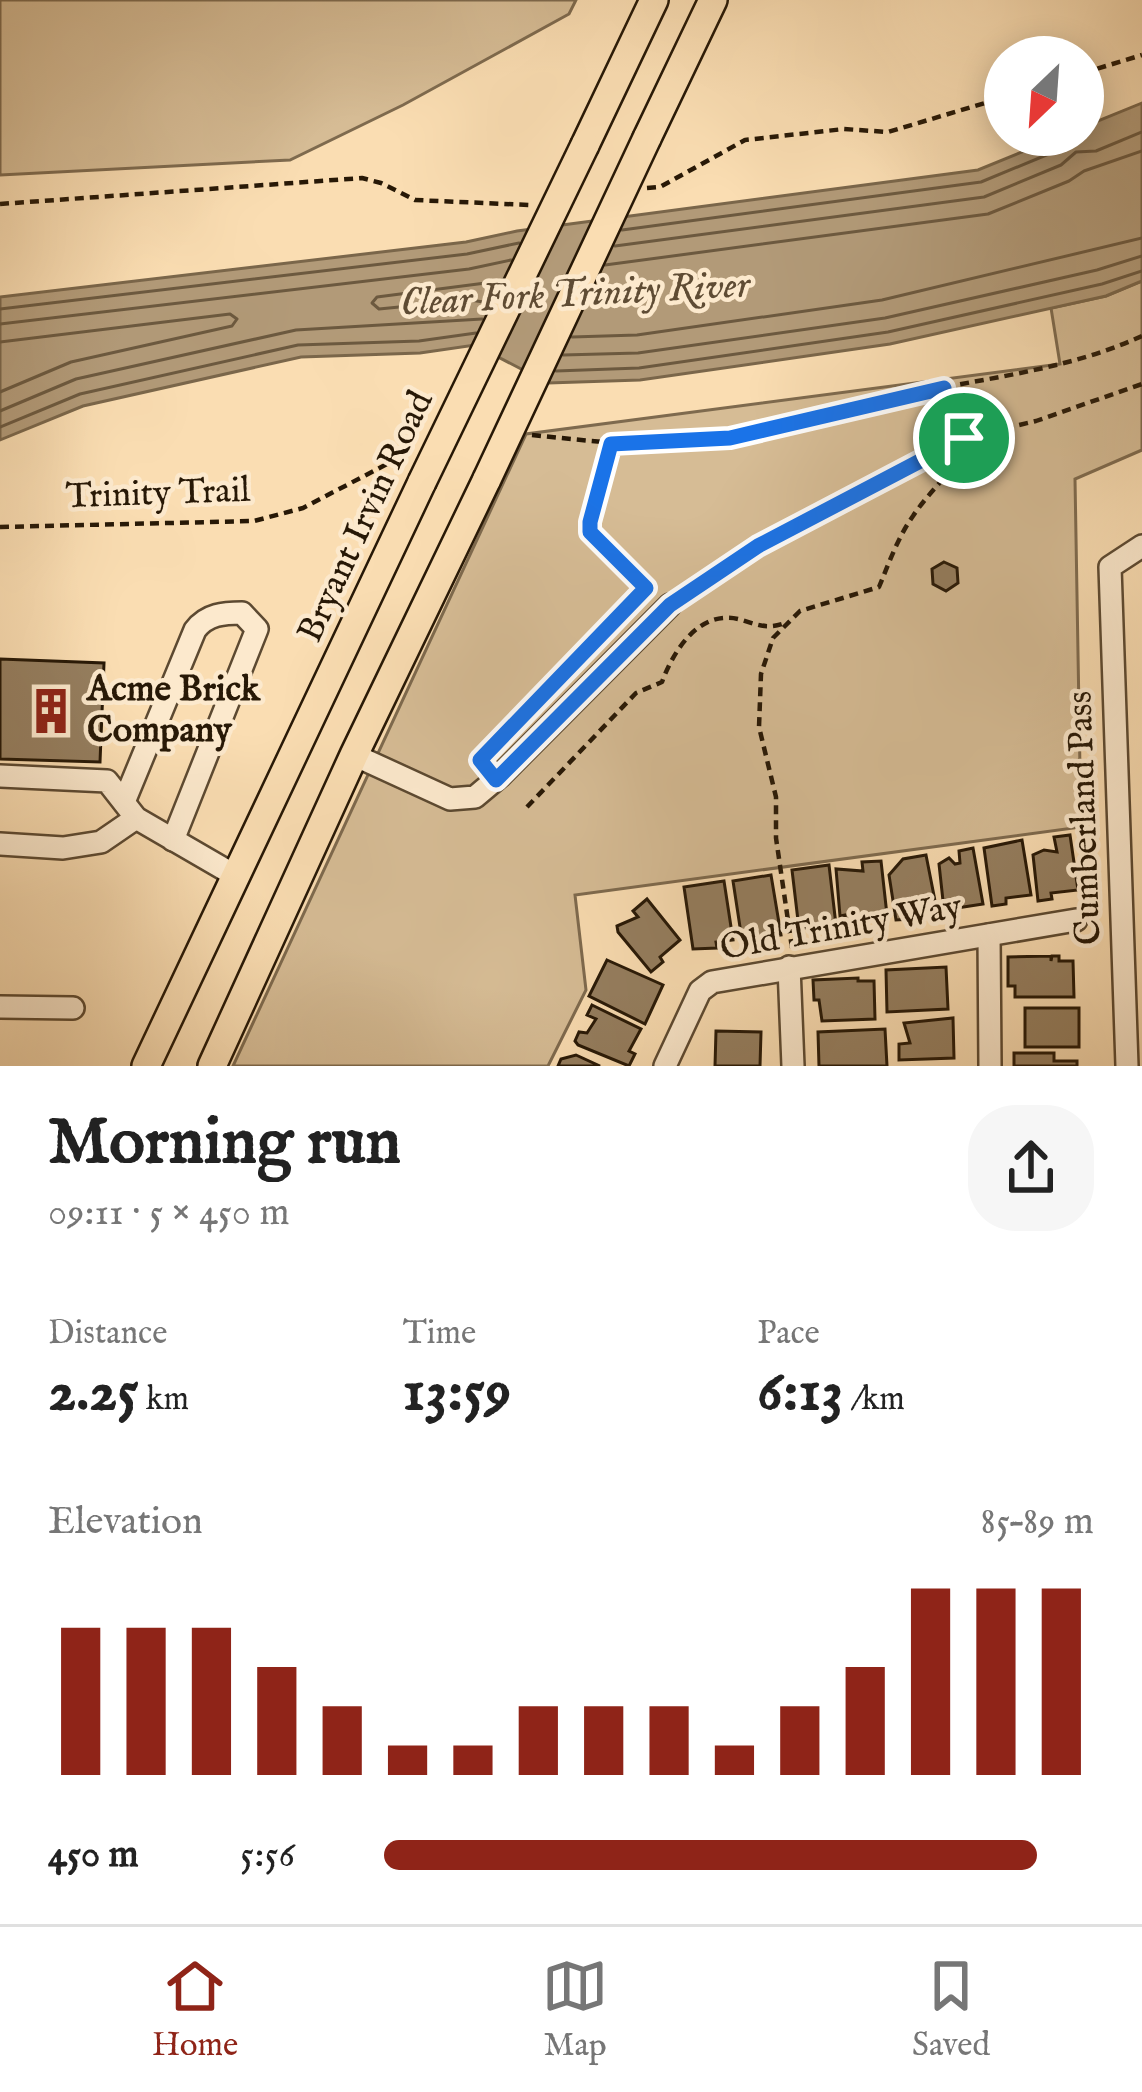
<!DOCTYPE html>
<meta charset="utf-8">
<style>
:root{--surface:#fff;--page:#f6f6f6;--text:#222;--muted:#767676;--line:#e0e0e0;--accent:#8f2418}
body{margin:0;font-family:"IM FELL English",serif;background:var(--page);color:var(--text);height:100vh;display:flex;flex-direction:column;font-size:45px;white-space:nowrap}
*{box-sizing:border-box;margin:0}
p{font-size:39px;color:var(--muted)}
.icon{flex:none;width:66px;height:66px;fill:none;stroke:currentColor;stroke-width:2;stroke-linecap:round;stroke-linejoin:round}
.map{position:relative;height:1066px;overflow:hidden}
.side{display:flex;flex-direction:column;background:var(--surface);flex:1}
.side>*{flex:none}
.needle{width:78px;rotate:205deg}
.fabs{position:absolute;left:984px;top:36px;display:grid;gap:24px}
.fabs a{display:grid;place-items:center;width:120px;height:120px;border-radius:50%;background:var(--surface);box-shadow:0 6px 30px #0003;font-size:60px}
.pin{position:absolute;display:grid;place-items:center;width:102px;height:102px;color:#fff;margin:-51px;border:6px solid #fff;border-radius:50%;box-shadow:0 3px 12px #0007}
.round{display:grid;place-items:center;flex:none;width:126px;height:126px;border-radius:48px;background:var(--page)}
.head{display:flex;align-items:center;justify-content:space-between;height:204px;padding:0 48px}
h1{font-size:66px;font-weight:700;line-height:90px}
.metrics{display:grid;grid-template-columns:repeat(3,1fr);gap:18px;height:204px;padding:12px 48px}
.metrics div{display:grid;align-content:center}
.metrics b{font-size:60px;font-weight:700}
.metrics small{font-size:33px;font-weight:400}
.metrics p{font-size:33px}
.chart{height:336px;padding:24px 48px}
.chart p{display:flex;justify-content:space-between}
.chart svg{width:100%;height:216px;margin-top:12px;stroke:var(--accent);stroke-width:6}
ul{padding:0 48px;list-style:none;font-size:39px}
li{display:grid;grid-template-columns:192px 144px 1fr;align-items:center;height:90px}
li i{height:30px;border-radius:15px;background:var(--accent)}
.tab-bar{display:flex;justify-content:space-around;align-items:center;height:168px;border-top:3px solid var(--line);background:var(--surface);font-size:33px;color:var(--muted)}
.tab-bar a{display:grid;justify-items:center;gap:6px}
.tab-bar .selected{color:var(--accent)}
.map>svg:first-child{display:block}
.green{fill:#d6bc95;stroke:#7e6a4e;stroke-width:3}
.water{fill:#b29a78;stroke:#7a664a;stroke-width:3}
.lines{fill:none;stroke-linecap:round;stroke-linejoin:round}
.shore{stroke:#6c593f;stroke-width:3}
.building{fill:#957e5f;stroke:#271806;stroke-width:3}
.minor-casing{stroke:#5c4931;stroke-width:26}
.major-casing{stroke:#271806;stroke-width:32}
.path{stroke:#271806;stroke-width:4.5;stroke-dasharray:9 6;stroke-linecap:butt}
.minor{stroke:#fce9cd;stroke-width:21}
.major{stroke:#faddb2;stroke-width:27}
.major-bridge-casing{stroke:#271806;stroke-width:32;stroke-linecap:butt}
.major-bridge{stroke:#faddb2;stroke-width:27}
.route-casing{stroke:#fff;stroke-width:24}
.route{stroke:#1a73e8;stroke-width:15}
.labels{text-anchor:middle;dominant-baseline:central;stroke-width:9;stroke-linejoin:round;paint-order:stroke}
.street-label{font-size:36px;fill:#271806;stroke:#fce9cd}
.poi-label{font-size:36px;font-weight:bold;fill:#271806;stroke:#fce9cd;text-anchor:start}
.water-label{font-size:39px;font-style:italic;fill:#5f4c34;stroke:#fce9cd}
</style>
<div class="map">
<svg width="1142" height="1066" viewBox="0 0 1142 1066">
<rect width="100%" height="100%" fill="#faddb2"/>
<filter id="stains"><feTurbulence type="fractalNoise" baseFrequency=".00167" numOctaves="4"/><feColorMatrix values="0 0 0 0 .2 0 0 0 0 .09 0 0 0 0 .02 0 0 0 .5 -.17"/></filter>
<radialGradient id="worn" r=".72"><stop offset=".6" stop-color="#630" stop-opacity="0"/><stop offset="1" stop-color="#630" stop-opacity=".3"/></radialGradient>
<g class="green">
<path d="M0,0H576L569,14L403,105L290,160L0,175Z"/>
<path d="M1142,281V450L1075,479L1081,827L575,895L586,990L548,1066H233L526,434L1060,364L1051,308L1106,296Z"/>
</g>
<path class="water" d="M1142,103V281L1106,296L890,344L640,380L548,383L475,345L420,353L301,357L83,406L0,440V297L466,242L517,231L978,170L1063,135H1083V127Z"/>
<g class="lines">
<g class="shore">
<path d="M622,230L981,182L1056,151L1063,135"/>
<path d="M615,246L984,197L1061,165L1076,152L1096,151L1142,132"/>
<path d="M605,265L988,214L1069,181L1084,171L1142,151"/>
<path d="M490,303L470,300L379,309L372,303L377,297L501,281"/>
<path d="M0,309L467,254L519,243"/>
<path d="M0,324L469,269L511,260"/>
<path d="M572,337L637,335L882,300L1142,238"/>
<path d="M0,342L230,314L237,319L232,326L71,362L0,392"/>
<path d="M563,355L638,353L885,318L1097,270L1142,256"/>
<path d="M556,371L639,368L888,332L1102,284L1142,271"/>
<path d="M0,411L76,379L296,330L482,319"/>
<path d="M0,427L80,394L298,345L419,341L476,333"/>
</g>
</g>
<g class="building">
<path d="M944,562L957,568L958,583L946,591L933,584L932,569Z"/>
<path d="M0,659L104,663L100,762L0,759Z"/>
<path d="M1070,835L1078,890L1051,893L1052,899L1038,901L1033,855L1044,850L1057,852L1054,837Z"/>
<path d="M1022,840L1031,895L1006,898V904L992,906L984,848Z"/>
<path d="M973,848L983,904L944,910L939,864L949,858L955,864L960,863L959,851Z"/>
<path d="M926,855L937,911L911,913L912,919L896,920L889,875L903,859Z"/>
<path d="M881,861L887,915L861,918L862,924L846,926L845,915L840,916L836,869L863,871L862,862Z"/>
<path d="M829,865L836,925L799,929L792,870Z"/>
<path d="M771,875L781,935L742,940L733,881Z"/>
<path d="M724,881L733,940L716,942L717,948L693,949L684,887Z"/>
<path d="M647,899L680,940L660,957L663,962L651,972L618,932L617,926L638,917L633,911Z"/>
<path d="M1051,956V961L1052,956H1059V961H1073L1074,997H1015V986H1008V957Z"/>
<path d="M607,960L663,985L645,1024L589,996Z"/>
<path d="M946,967L948,1009L887,1012L886,970Z"/>
<path d="M858,978V981H874L875,1019L822,1021L819,1000H814L813,980Z"/>
<path d="M592,1005L641,1029L629,1051L635,1054L629,1066L578,1045L575,1041L579,1032L587,1033L596,1019L587,1015Z"/>
<rect x="1025" y="1008" width="54" height="39"/>
<path d="M953,1018L954,1058L899,1060V1044L910,1043L904,1023Z"/>
<path d="M885,1029L887,1066H819L818,1032Z"/>
<path d="M716,1031L761,1032L760,1066H715Z"/>
<path d="M1014,1053H1054V1061H1077V1066H1014Z"/>
<path d="M576,1055L600,1066H558L561,1059Z"/>
</g>
<g class="lines">
<defs>
<g id="minor">
<path d="M354,755L450,799L475,797L500,776L670,605"/>
<path d="M0,776L107,781L136,818L236,876"/>
<path d="M124,802L195,630C207,614 224,613 242,613L257,629L173,840"/>
<path d="M0,844L63,848L101,842L136,818"/>
<path d="M989,935L990,1066"/>
<path d="M789,967L793,1066"/>
<path d="M0,1007L73,1008"/>
<path d="M665,1066L700,991L712,982L1076,920"/>
<path d="M1127,1066L1110,567L1142,546"/>
</g>
<g id="major">
<path d="M647,138L713,0"/>
<path d="M585,145L654,0"/>
<path d="M146,1066L422,482"/>
<path d="M212,1066L354,755L487,479"/>
</g>
</defs>
<use href="#minor" class="minor-casing"/>
<use href="#major" class="major-casing"/>
<g class="path">
<path d="M1083,73L1142,55"/>
<path d="M647,188L660,187L745,140L844,129L888,132L1005,97"/>
<path d="M0,204L362,178L381,183L415,200L529,205"/>
<path d="M532,435C599,442 666,450 733,437C799,424 863,402 929,390C1002,376 1074,367 1142,336"/>
<path d="M0,527L254,521L303,508L408,453"/>
<path d="M687,594L758,546L964,438L1036,421L1142,384"/>
<path d="M483,764L480,760L646,588L590,532L589,522L611,444"/>
<path d="M527,807L636,693L662,682C673,652 698,610 738,619C757,624 765,630 785,623"/>
<path d="M792,948L776,838V797L759,727L761,674L773,638L800,611L879,587C889,563 898,537 913,516C939,477 968,467 961,415L947,417L944,388"/>
</g>
<use href="#minor" class="minor"/>
<use href="#major" class="major"/>
<defs>
<g id="major-bridge">
<path d="M487,479L647,138"/>
<path d="M422,482L585,145"/>
</g>
</defs>
<use href="#major-bridge" class="major-bridge-casing"/>
<use href="#major-bridge" class="major-bridge"/>
</g>
<g class="lines">
<defs>
<path id="route" d="M944,388L947,417L962,416L964,438L758,546L670,605L496,780L480,760L646,588L590,532V522L611,444L730,438Z"/>
</defs>
<use href="#route" class="route-casing"/>
<use href="#route" class="route"/>
</g>
<defs>
<symbol id="building-bare" viewBox="-9 -9 18 18"><path d="M-4-6H4V6H1V3H-1V6H-4ZM-2.5-4.3h1.7v1.8h-1.7ZM.8-4.3h1.7v1.8H.8ZM-2.5-1h1.7V.8h-1.7ZM.8-1h1.7V.8H.8Z" fill="#8f2418" stroke="#fce9cd" stroke-width="2.5" paint-order="stroke"/></symbol>
</defs>
<g fill-rule="evenodd">
<use href="#building-bare" x="18" y="678" width="66" height="66"/>
</g>
<g class="labels">
<g class="street-label">
<text transform="translate(158 494) rotate(-2)">Trinity Trail</text>
<text transform="translate(366 517) rotate(-65)">Bryant Irvin Road</text>
<text transform="translate(1085 818) rotate(-92)">Cumberland Pass</text>
<text transform="translate(841 928) rotate(-10)">Old Trinity Way</text>
</g>
<g class="poi-label">
<text x="87" y="690">Acme Brick<tspan x="87" dy="41">Company</tspan></text>
</g>
<g class="water-label">
<text transform="translate(575 295) rotate(-3)">Clear Fork Trinity River</text>
</g>
</g>
<rect width="100%" height="100%" filter="url(#stains)"/>
<rect width="100%" height="100%" fill="url(#worn)"/>
</svg>
<div class="fabs">
<a><svg class="needle" viewBox="-14 -14 28 28"><path d="M0-13l5 13h-10z" fill="#e53935"/><path d="M0 13l5-13h-10z" fill="#767676"/></svg></a>
</div>
<div class="pin" style="left:964px;top:438px;background:#1e9e55"><svg class="icon" aria-label="arrive" viewBox="0 0 24 24"><path d="M6 21V4h12l-3 4 3 4H6"/></svg></div>
</div>
<section class="side">
<div class="head"><div><h1>Morning run</h1><p>09:11 · 5 × 450 m</p></div><a class="round"><svg class="icon" aria-label="share" viewBox="0 0 24 24"><path d="M12 15V3M7 8l5-5 5 5M5 13v7h14v-7"/></svg></a></div>
<div class="metrics">
<div><p>Distance</p><b>2.25<small> km</small></b></div>
<div><p>Time</p><b>13:59</b></div>
<div><p>Pace</p><b>6:13<small> /km</small></b></div>
</div>
<div class="chart"><p><span>Elevation</span>85–89 m</p>
<svg viewBox="0 0 160 44" preserveAspectRatio="none"><path d="M5 44V14M15 44V14M25 44V14M35 44V22M45 44V30M55 44V38M65 44V38M75 44V30M85 44V30M95 44V30M105 44V38M115 44V30M125 44V22M135 44V6M145 44V6M155 44V6"/></svg>
</div>
<ul>
<li><b>450 m</b>5:56<i style="width:92%"></i></li>
</ul>
</section>
<nav class="tab-bar">
<a class="selected"><svg class="icon" aria-label="home" viewBox="0 0 24 24"><path d="M3 11l9-7 9 7M6 9v11h12V9"/></svg>Home</a>
<a><svg class="icon" aria-label="map" viewBox="0 0 24 24"><path d="M3 6l6-2 6 2 6-2v14l-6 2-6-2-6 2zM9 4v14M15 6v14"/></svg>Map</a>
<a><svg class="icon" aria-label="saved" viewBox="0 0 24 24"><path d="M7 4h10v16l-5-4-5 4z"/></svg>Saved</a>
</nav>
